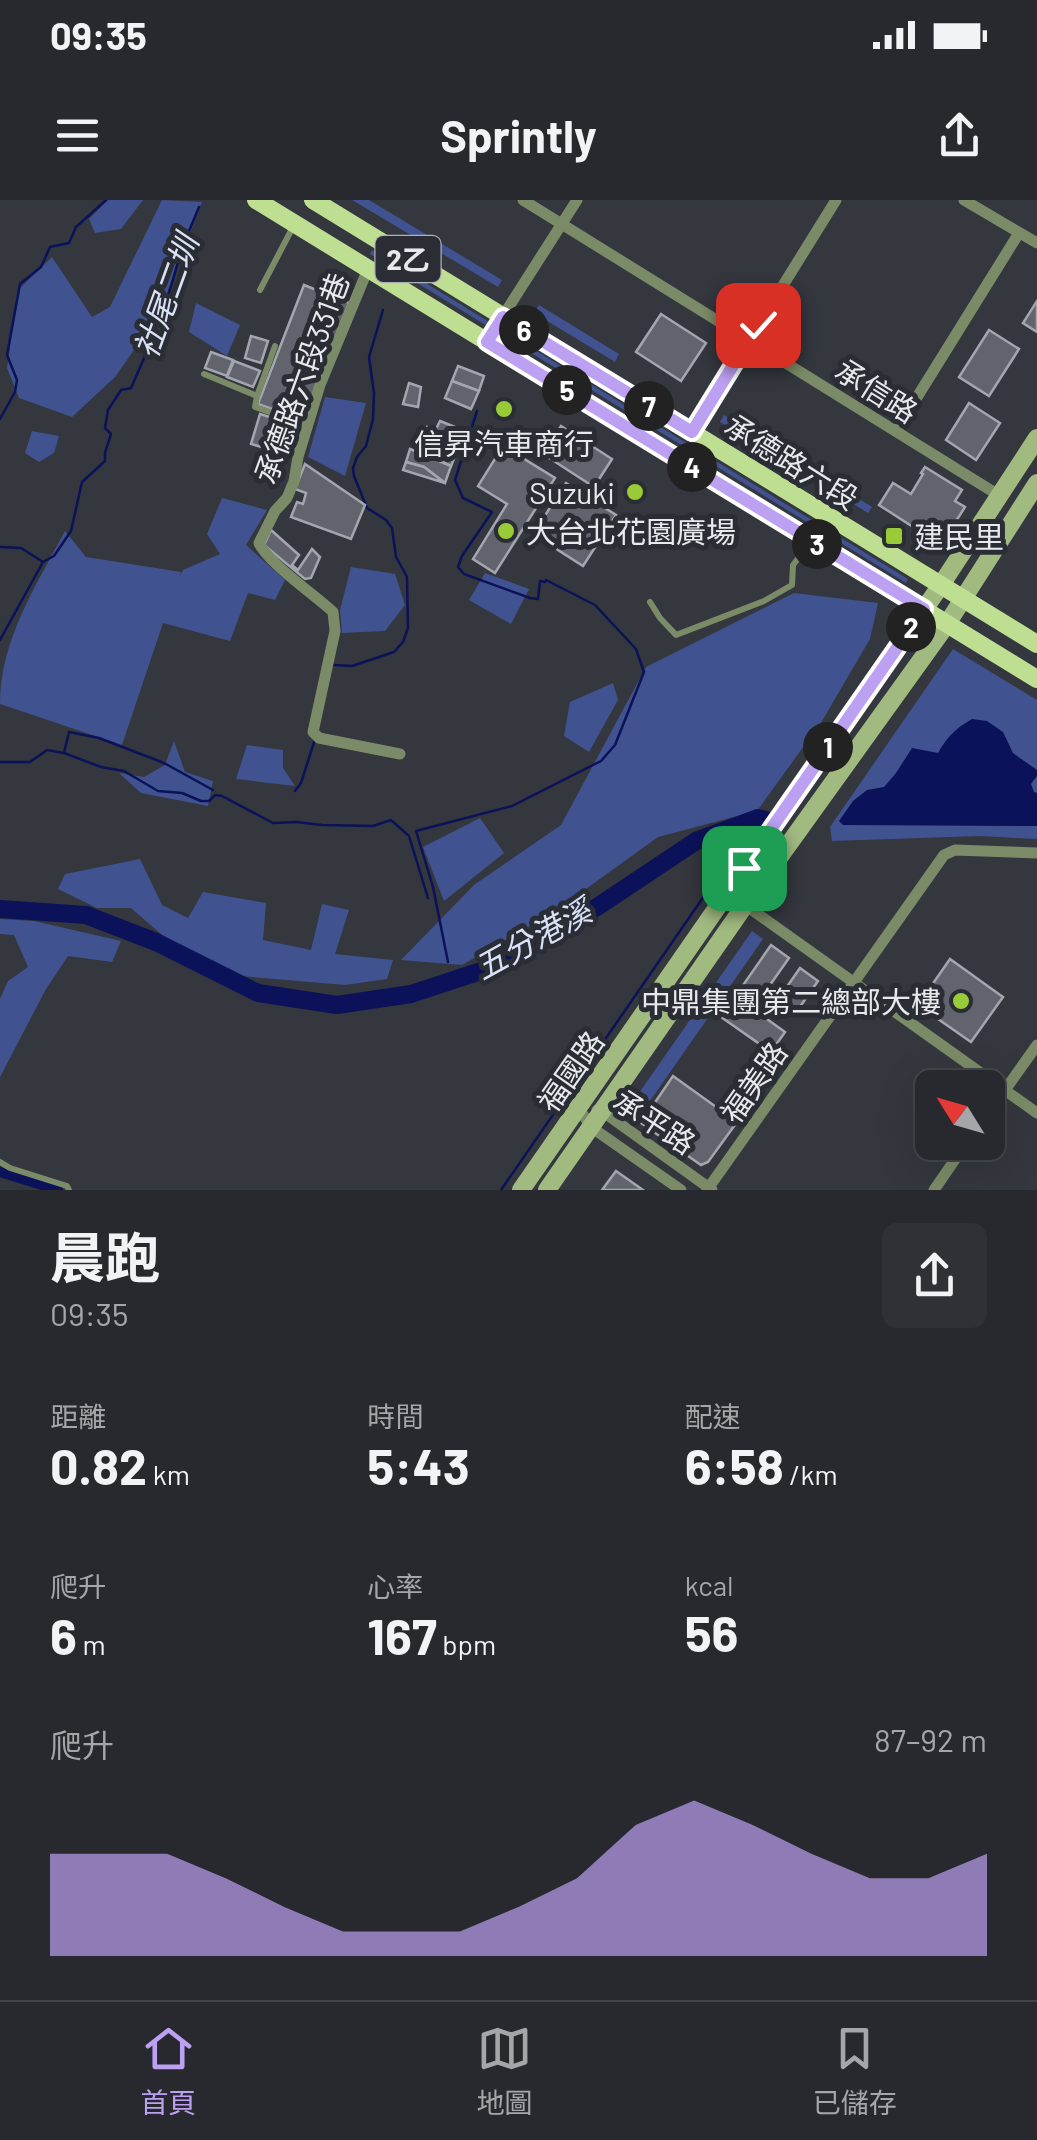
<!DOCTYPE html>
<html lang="zh-TW">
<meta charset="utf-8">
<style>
:root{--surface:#27292e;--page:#2f3136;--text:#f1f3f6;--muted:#a4a6aa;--line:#43454a;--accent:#bca0f2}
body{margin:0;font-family:Barlow,"Noto Sans TC",sans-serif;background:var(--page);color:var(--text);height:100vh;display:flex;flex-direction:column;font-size:38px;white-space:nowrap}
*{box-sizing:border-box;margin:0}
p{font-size:32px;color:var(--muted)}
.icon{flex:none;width:55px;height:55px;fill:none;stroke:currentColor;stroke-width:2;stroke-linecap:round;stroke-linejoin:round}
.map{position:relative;height:990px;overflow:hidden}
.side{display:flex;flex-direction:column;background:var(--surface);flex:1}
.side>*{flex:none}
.needle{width:65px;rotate:307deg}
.controls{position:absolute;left:915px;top:870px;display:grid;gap:20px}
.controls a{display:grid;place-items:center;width:90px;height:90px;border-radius:15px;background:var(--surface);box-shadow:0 10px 40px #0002,0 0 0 2px var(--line);font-size:50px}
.pin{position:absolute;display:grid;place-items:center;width:85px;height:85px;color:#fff;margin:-42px;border-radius:20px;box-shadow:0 5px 15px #0006}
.km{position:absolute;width:50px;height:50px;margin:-25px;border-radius:50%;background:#222;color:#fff;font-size:28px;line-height:50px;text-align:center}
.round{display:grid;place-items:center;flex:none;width:105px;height:105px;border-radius:15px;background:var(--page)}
.head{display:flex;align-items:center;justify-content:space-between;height:170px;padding:0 50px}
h1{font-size:55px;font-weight:700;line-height:75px}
.figures{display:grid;grid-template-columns:repeat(3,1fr);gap:15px;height:170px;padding:10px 50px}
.figures div{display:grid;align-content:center}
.figures b{font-size:50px;font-weight:700}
.figures small{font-size:28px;font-weight:400}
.figures p{font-size:28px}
.chart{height:280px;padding:20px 50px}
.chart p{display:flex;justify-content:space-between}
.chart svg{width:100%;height:180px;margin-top:10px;fill:var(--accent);opacity:.7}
.status{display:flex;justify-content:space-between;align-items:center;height:70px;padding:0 50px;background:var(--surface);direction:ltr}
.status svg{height:28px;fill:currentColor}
header{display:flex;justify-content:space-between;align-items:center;height:130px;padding:0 50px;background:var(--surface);font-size:45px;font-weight:700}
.tabs{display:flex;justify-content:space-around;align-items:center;height:140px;border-top:2px solid var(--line);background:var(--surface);font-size:28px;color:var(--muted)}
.tabs a{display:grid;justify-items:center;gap:5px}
.tabs .current{color:var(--accent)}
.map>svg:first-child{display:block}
.green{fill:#405390}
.water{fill:#0b1259}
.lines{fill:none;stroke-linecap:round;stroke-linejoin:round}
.stream{stroke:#0b1259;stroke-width:2.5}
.canal{stroke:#0b1259;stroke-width:10}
.river{stroke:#0b1259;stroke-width:18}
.building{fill:#61646c;stroke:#a3a6af;stroke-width:2.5}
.lane{stroke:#7b8b67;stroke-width:6}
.street{stroke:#7b8b67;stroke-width:11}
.secondary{stroke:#a1ba80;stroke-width:18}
.primary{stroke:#bedf92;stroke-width:18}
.route-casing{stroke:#fff;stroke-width:20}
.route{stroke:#bca0f2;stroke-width:12}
.poi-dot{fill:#98cb37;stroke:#2a2d34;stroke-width:4}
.labels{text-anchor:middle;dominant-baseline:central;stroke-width:10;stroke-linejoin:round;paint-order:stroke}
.shield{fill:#2a2d34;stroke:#aeb1b6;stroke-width:2.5}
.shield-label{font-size:28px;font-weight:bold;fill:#e7e9ed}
.street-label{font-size:30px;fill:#e7e9ed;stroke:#2a2d34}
.poi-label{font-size:30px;fill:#e7e9ed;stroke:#2a2d34;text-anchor:end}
.water-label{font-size:32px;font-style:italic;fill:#dae2f8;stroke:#2a2d34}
</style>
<div class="status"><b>09:35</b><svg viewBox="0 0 49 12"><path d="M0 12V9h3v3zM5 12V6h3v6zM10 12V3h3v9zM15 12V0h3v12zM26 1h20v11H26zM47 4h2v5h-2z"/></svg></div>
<header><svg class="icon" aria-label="menu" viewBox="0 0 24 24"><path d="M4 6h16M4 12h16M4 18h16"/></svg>Sprintly<svg class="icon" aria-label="share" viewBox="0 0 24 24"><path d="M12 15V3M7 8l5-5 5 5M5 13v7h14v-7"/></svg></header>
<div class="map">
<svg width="1037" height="990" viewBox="0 0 1037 990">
<rect width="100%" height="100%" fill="#34373e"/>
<g class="green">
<path d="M108,0H143L121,29L95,33L89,19Z"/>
<path d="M162,0L202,2L158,116L115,177L72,217L19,198L7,168L18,90L52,57L92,117L110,107Z"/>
<path d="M352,0H369L502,80L498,87Z"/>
<path d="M372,50L908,379L906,383L370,54Z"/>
<path d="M196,103L240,125L227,156L189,132Z"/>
<path d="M539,105L619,154L615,162L534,113Z"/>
<path d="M325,197L366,203L345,276L308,257Z"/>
<path d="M724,215L872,307L868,313L720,222Z"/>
<path d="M32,231L59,236L54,253L39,262L25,253Z"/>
<path d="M222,298L267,310L246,345L285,380L275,400L248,393L230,441L163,423L122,545L0,504C0,440 36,386 65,331L86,357L181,372L180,376L183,370L220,354L207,334Z"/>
<path d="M351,367L395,374L405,405L385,431L342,433L340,410Z"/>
<path d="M485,373L529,389L511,424L469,400Z"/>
<path d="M794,393L878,403L870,439L822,521L757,611L658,637L554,712L462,765L401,760L474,685L561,625L646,467Z"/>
<path d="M953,449L1037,500V639L979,636L832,641L830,627Z"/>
<path d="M613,483L618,500L589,552L564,536L570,502Z"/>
<path d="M174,541L185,572L213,581L208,606L141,593L119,573L144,577L165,565Z"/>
<path d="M247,545L283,550V568L295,586L236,579Z"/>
<path d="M480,618L504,653L444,701L423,647Z"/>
<path d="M140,659L162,705L188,718L203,692L266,703L263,740L311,750L322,704L349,710L335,754L393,760L387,779L345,785L241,776L176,747L131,708H97L58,689L65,674Z"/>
<path d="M0,719L34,721L121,741L112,762L68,756L46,789L0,877V799L8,781L28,767L14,735L0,734Z"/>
<path d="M752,731L763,739L643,911L632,903Z"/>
</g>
<path class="water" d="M972,519L987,521L1003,532L1013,553L1037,570V576L1031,584L1034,592L1037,593V626L843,625L839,621L853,601L867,590L884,587L896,573L912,548L938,553C947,537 956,528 972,519Z"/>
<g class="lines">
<g class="stream">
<path d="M0,219L15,192L17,180L7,155L20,84L41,67L50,47L69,43L76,27L106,0"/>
<path d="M0,347L21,348L43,362"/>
<path d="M0,440L43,362L54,356L71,331L82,282L105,261V253L111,234L105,228L108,210L121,190L131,188L145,156V146L167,100L182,48L199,7"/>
<path d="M334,465L352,466L394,452L403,442L408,428L407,377L396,357L392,328L386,320L367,308L354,276L353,268L357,257L366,246L373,219L374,193L369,157L383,110"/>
<path d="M64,553L69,532L99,538L164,563L213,590"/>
<path d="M0,562H30L47,550L64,553L101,567L124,571L158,591L182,593L201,601H209L215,595L222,596L273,623L296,622L322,625L373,626L391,620L409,636L428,698"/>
<path d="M295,591L301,583L315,539"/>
<path d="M448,762L433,687L416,631L512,606L601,561L615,545L644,472L636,449L595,405L546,380L545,382L540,381L538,399L530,398L464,374L458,367L462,356L492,312L463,298L455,280L477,211"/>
<path d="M501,990L758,618"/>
</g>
<path class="canal" d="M0,972L58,990"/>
<path class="river" d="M0,709L86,715L156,742L258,793L337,805L411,794L487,769L597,707L696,641L758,618L766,620"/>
</g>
<g class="building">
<path d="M304,85L349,103L303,220L258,204Z"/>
<path d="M1037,101V132L1023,123Z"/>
<path d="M661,114L706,143L681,181L636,152Z"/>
<path d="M989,130L1019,149L989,196L959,177Z"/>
<path d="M251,136L268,141L261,163L245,158Z"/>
<path d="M211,152L233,160L227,176L205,168Z"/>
<path d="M234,161L260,171L253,187L227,177Z"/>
<path d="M458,166L484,176L479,191L452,181Z"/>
<path d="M452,181L479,191L471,209L445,198Z"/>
<path d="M409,183L421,187L418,207L403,204Z"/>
<path d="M969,203L1000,223L976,260L946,240Z"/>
<path d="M260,214L302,227L294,256L251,244Z"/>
<path d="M440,221L465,231L461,242L435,231Z"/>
<path d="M561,226L612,259L594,287L543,254Z"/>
<path d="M427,227L461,242L451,266L417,251Z"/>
<path d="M503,246L555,278L495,373L473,359L507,304L478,286Z"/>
<path d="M410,249L451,266L445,283L424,267L406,262Z"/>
<path d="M406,262L424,267L445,283L403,270Z"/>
<path d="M305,264L365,305L351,339L291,317L297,302L303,304L306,293L295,289Z"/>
<path d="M925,267L962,290L955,301L965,307L941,345L879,305L893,283L911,294L923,274L921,273Z"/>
<path d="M566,283L616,315L583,366L533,334Z"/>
<path d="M271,330L299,355L292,365L298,370L312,349L320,357L311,378L305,379L264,345Z"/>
<path d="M771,745L789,758L753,809L785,832L771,852L721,817Z"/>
<path d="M950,759L1003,797L971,842L918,805Z"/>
<path d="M800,768L818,781L795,814L777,801Z"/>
<path d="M673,876L737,922L708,962L701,965L641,923Z"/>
<path d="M616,971L643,990H602Z"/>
</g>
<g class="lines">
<g class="lane">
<path d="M260,90L294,25"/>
<path d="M275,146L257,196L255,207L307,225"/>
<path d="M204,174L257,196"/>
<path d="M650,402L660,418L676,435L764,401L792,385L793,365L811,342"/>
<path d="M0,962L10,968L67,986L69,990"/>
</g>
<g class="street">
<path d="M523,0L1000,296"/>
<path d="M964,0L1037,43"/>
<path d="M368,69L320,185L298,257L294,281L287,298L275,311L259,343C267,362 315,395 333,412L335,431L313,532L319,538L400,554"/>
<path d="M487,141L577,0"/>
<path d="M896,231L1019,33"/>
<path d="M692,232L836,0"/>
<path d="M745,705L1037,913"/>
<path d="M578,907L591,927L681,990"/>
<path d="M597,910L602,911L712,990"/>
<path d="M988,914L1037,845"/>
<path d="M707,990L944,655L955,650L1037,653"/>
<path d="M934,990L967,942"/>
</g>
<g class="secondary">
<path d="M521,990L941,385L1037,238"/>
<path d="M547,990L745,705L947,424L1037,283"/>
</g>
<g class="primary">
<path d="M256,0L1037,479"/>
<path d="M313,0L1037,444"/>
</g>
</g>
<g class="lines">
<defs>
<path id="route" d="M744,668L924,409L487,142L503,117L692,232L758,125"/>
</defs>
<use href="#route" class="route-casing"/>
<use href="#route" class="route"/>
</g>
<g class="poi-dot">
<circle cx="504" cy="209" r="10"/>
<circle cx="635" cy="292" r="10"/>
<circle cx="506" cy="331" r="10"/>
<rect x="884" y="326" width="20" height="20" rx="5"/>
<circle cx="961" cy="801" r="10"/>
</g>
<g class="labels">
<rect class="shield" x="375.5" y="36" width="65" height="46" rx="8"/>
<g class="shield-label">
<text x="408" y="59">2乙</text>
</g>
<g class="street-label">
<text transform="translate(301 178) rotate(-70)">承德路六段331巷</text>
<text transform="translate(877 190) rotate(32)">承信路</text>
<text transform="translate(792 261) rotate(32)">承德路六段</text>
<text transform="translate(570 871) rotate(-55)">福國路</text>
<text transform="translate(753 882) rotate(-55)">福美路</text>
<text transform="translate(655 921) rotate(33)">承平路</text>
</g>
<g class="poi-label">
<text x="504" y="243" text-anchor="middle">信昇汽車商行</text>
<text x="615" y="292">Suzuki</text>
<text x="526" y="331" text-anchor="start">大台北花園廣場</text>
<text x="914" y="336" text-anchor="start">建民里</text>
<text x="941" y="801">中鼎集團第二總部大樓</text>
</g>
<g class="water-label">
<text transform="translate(165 96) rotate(-70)">社尾二圳</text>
<text transform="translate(532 738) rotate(-29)">五分港溪</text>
</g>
</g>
</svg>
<div class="controls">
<a><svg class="needle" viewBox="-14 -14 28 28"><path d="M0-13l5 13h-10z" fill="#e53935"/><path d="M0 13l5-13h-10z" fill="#a4a6aa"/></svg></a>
</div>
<div class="pin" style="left:744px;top:668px;background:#1e9e55"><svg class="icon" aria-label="arrive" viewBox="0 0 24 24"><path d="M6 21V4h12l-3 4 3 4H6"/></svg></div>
<div class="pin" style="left:758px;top:125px;background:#d93025"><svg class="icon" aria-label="check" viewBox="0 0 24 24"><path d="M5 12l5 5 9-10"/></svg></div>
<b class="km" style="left:828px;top:547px">1</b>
<b class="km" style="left:911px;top:427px">2</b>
<b class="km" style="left:817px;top:344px">3</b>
<b class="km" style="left:692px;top:267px">4</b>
<b class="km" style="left:567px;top:190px">5</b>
<b class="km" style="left:524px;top:130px">6</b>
<b class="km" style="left:649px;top:206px">7</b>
</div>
<section class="side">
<div class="head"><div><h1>晨跑</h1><p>09:35</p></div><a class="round"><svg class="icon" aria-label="share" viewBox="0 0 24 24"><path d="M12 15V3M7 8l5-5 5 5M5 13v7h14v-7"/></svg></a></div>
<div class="figures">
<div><p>距離</p><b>0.82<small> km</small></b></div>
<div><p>時間</p><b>5:43</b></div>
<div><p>配速</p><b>6:58<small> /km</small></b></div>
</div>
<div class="figures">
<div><p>爬升</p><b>6<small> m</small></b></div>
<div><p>心率</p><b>167<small> bpm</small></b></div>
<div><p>kcal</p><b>56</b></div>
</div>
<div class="chart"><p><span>爬升</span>87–92 m</p>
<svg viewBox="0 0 160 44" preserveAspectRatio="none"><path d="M0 44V19L10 19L20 19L30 25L40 32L50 38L60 38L70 38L80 32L90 25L100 12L110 6L120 12L130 19L140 25L150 25L160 19V44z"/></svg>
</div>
</section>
<nav class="tabs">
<a class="current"><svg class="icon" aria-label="home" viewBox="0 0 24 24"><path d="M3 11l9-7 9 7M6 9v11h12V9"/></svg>首頁</a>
<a><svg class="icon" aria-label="map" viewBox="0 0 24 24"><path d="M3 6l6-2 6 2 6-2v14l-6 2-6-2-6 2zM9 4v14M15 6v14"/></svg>地圖</a>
<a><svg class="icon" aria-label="saved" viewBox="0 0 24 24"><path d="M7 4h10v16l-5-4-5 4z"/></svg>已儲存</a>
</nav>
